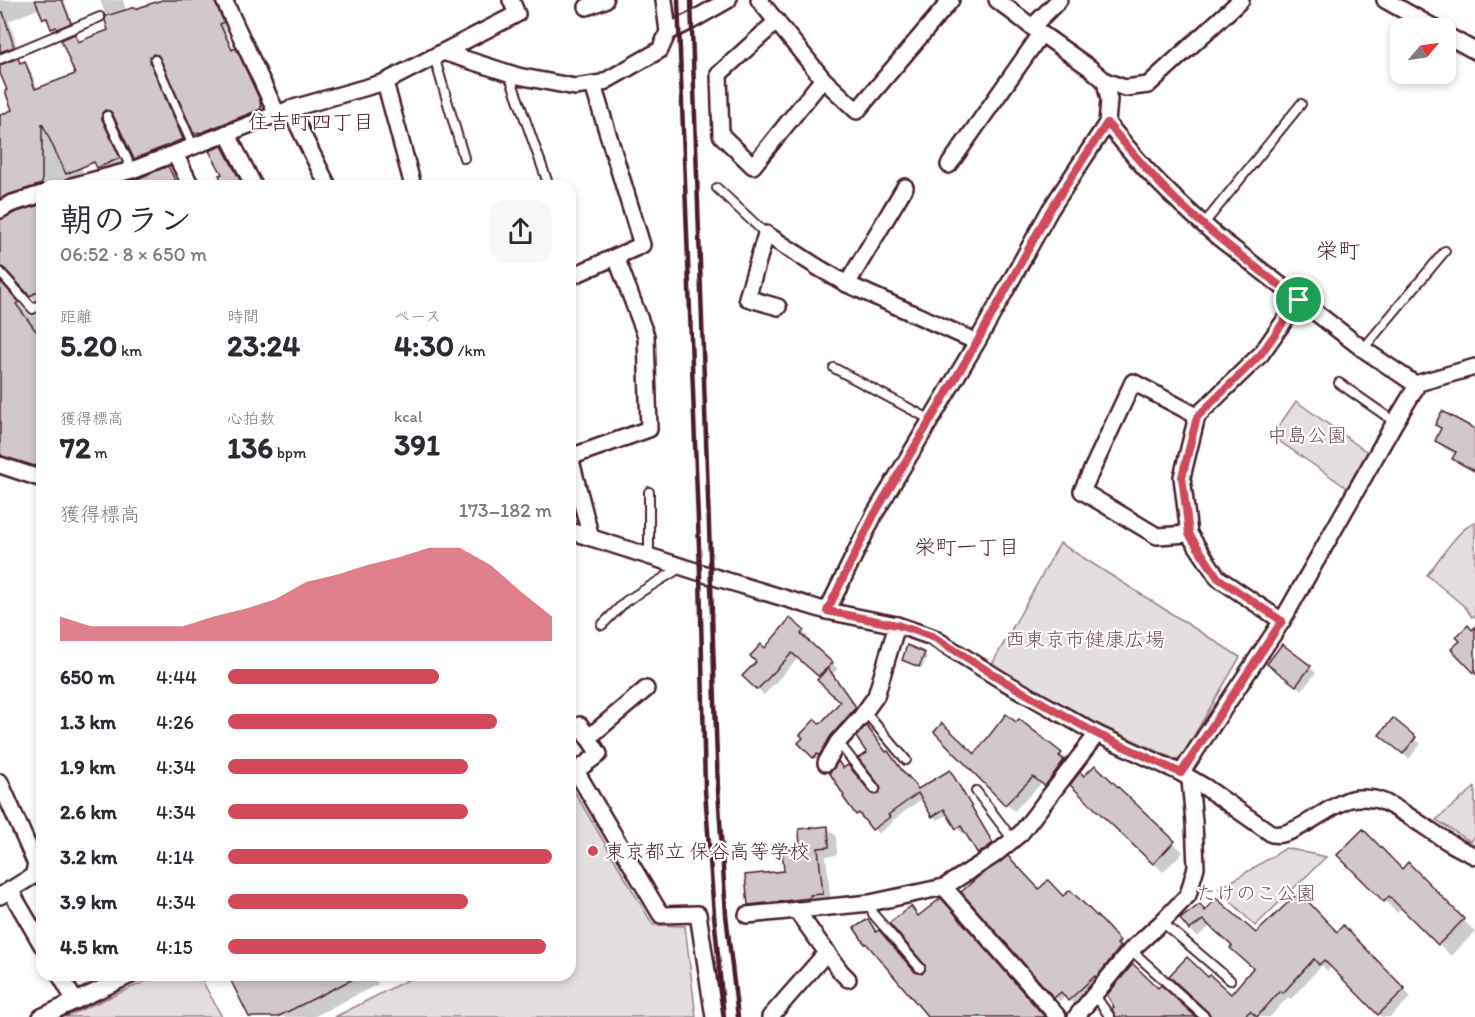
<!DOCTYPE html>
<html lang="ja">
<meta charset="utf-8">
<style>
:root{--surface:#fff;--page:#f7f7f7;--text:#2b2b33;--muted:#7c7c81;--accent:#d1495b}
body{margin:0;font-family:Itim,"Klee One",sans-serif;background:var(--page);color:var(--text);height:100vh;display:flex;flex-direction:column;font-size:22px;white-space:nowrap}
*{box-sizing:border-box;margin:0}
p{font-size:20px;color:var(--muted)}
.icon{flex:none;width:33px;height:33px;fill:none;stroke:currentColor;stroke-width:2;stroke-linecap:round;stroke-linejoin:round}
.map{position:relative;flex:1;overflow:hidden}
.side{position:absolute;left:36px;top:180px;width:540px;height:801px;display:flex;flex-direction:column;background:var(--surface);border-radius:18px;box-shadow:0 3px 9px #0003}
.side>*{flex:none}
.needle{width:39px;rotate:61deg}
.tools{position:absolute;left:1390px;top:18px;display:grid;gap:12px}
.tools a{display:grid;place-items:center;width:66px;height:66px;border-radius:12px;background:var(--surface);box-shadow:0 3px 9px #0003;font-size:30px}
.pin{position:absolute;display:grid;place-items:center;width:51px;height:51px;color:#fff;margin:-26px;border:3px solid #fff;border-radius:50%;box-shadow:0 2px 6px #0007}
.round{display:grid;place-items:center;flex:none;width:63px;height:63px;border-radius:18px;background:var(--page)}
.summary{display:flex;align-items:center;justify-content:space-between;height:102px;padding:0 24px}
h1{font-size:33px;font-weight:800;line-height:45px}
.metrics{display:grid;grid-template-columns:repeat(3,1fr);gap:9px;height:102px;padding:6px 24px}
.metrics div{display:grid;align-content:center}
.metrics b{font-size:30px;font-weight:800}
.metrics small{font-size:16px;font-weight:400}
.metrics p{font-size:16px}
.chart{height:168px;padding:12px 24px}
.chart p{display:flex;justify-content:space-between}
.chart svg{width:100%;height:108px;margin-top:6px;fill:var(--accent);opacity:.7}
ul{padding:0 24px;list-style:none;font-size:20px}
li{display:grid;grid-template-columns:96px 72px 1fr;align-items:center;height:45px}
li i{height:15px;border-radius:8px;background:var(--accent)}
.map>svg:first-child{display:block}
.green{fill:#e5dee0;stroke:#987e86;stroke-width:1.5}
.shadow{fill:#0003}
.building{fill:#d2c7cb;stroke:#4a1f2b;stroke-width:1.5}
.lines{fill:none;stroke-linecap:round;stroke-linejoin:round}
.service-casing{stroke:#4a1f2b;stroke-width:12}
.minor-casing{stroke:#4a1f2b;stroke-width:20}
.service{stroke:#fff;stroke-width:8}
.minor{stroke:#fff;stroke-width:15}
.rail{stroke:#4a1f2b;stroke-width:4.5}
.route-casing{stroke:#fff;stroke-width:12}
.route{stroke:#d1495b;stroke-width:8}
.poi-dot{fill:#d1495b;stroke:#fff;stroke-width:2}
.labels{text-anchor:middle;dominant-baseline:central;stroke-width:4.5;stroke-linejoin:round;paint-order:stroke}
.park-label{font-size:20px;fill:#714f58;stroke:#fff}
.poi-label{font-size:20px;fill:#4a1f2b;stroke:#fff;text-anchor:start}
.neighbourhood-label{font-size:21px;fill:#4a1f2b;stroke:#fff}
.quarter-label{font-size:22px;fill:#4a1f2b;stroke:#fff}
</style>
<div class="map">
<svg width="1475" height="1017" viewBox="0 0 1475 1017">
<rect width="100%" height="100%" fill="#fff"/>
<filter id="ink" filterUnits="userSpaceOnUse"><feTurbulence type="fractalNoise" baseFrequency=".0167" numOctaves="2"/><feDisplacementMap in="SourceGraphic" scale="12" xChannelSelector="R" yChannelSelector="G"/><feConvolveMatrix kernelMatrix="1 2 1 2 8 2 1 2 1" color-interpolation-filters="sRGB"/></filter>
<g filter="url(#ink)">
<g class="green">
<path d="M1296,401L1367,452L1347,488L1272,436Z"/>
<path d="M1475,522V616L1472,617L1465,607L1427,575C1440,559 1456,531 1475,522Z"/>
<path d="M1060,543L1240,657L1179,761L1098,724L991,666Z"/>
<path d="M1475,787V836L1471,842L1436,820Z"/>
<path d="M574,791L653,925L685,926L696,1017H335L417,975H570V794Z"/>
<path d="M1286,848L1326,857L1255,926L1219,889Z"/>
<path d="M160,975H199L222,1017H65Z"/>
</g>
<g class="shadow">
<path d="M0,0H64L75,29L58,34L44,18L40,8L9,21L19,52L0,62Z"/>
<path d="M100,0H123L126,11L159,0H210L221,13L228,28L225,30L234,50H235L241,56L265,108L266,115L201,139L197,134L207,130L196,132L195,133L162,59L155,63V69L188,145L141,164L135,158L115,116H111L107,119V125L124,163L103,173L97,168L75,129L71,130L85,179L70,186H42V191L0,208V144L39,178L0,66L18,60L22,64L25,63L30,69L38,90L77,75L75,36L81,42L110,31L107,20V15L104,11Z"/>
<path d="M222,147L228,153L244,186H226Z"/>
<path d="M168,168L174,174L179,186H142Z"/>
<path d="M42,206V305L41,306L11,273L6,271L0,275V221Z"/>
<path d="M0,278L1,283L30,316H36L42,312L41,471L9,461L0,449Z"/>
<path d="M1437,425L1475,431V473L1462,466L1454,459L1456,455L1444,448L1437,441L1442,430Z"/>
<path d="M791,621L809,637L806,640L838,669L832,674L861,714L820,763L800,743L820,726L842,702L821,677L799,657L764,695L744,676L758,662L765,650Z"/>
<path d="M924,654L927,657L922,668L906,662L903,659Z"/>
<path d="M1310,667L1316,673L1302,690L1275,669Z"/>
<path d="M1393,720L1421,744L1409,759L1387,741Z"/>
<path d="M1019,721L1061,754L1069,761L1053,792L1041,784L1014,811L936,732L976,756L1017,725Z"/>
<path d="M887,754L919,790L950,772L954,776L997,849L984,858L979,853L966,830L962,833L957,828L949,814L938,820L933,816L923,798L892,821L893,822L878,834L864,817L862,819L857,814L845,797L844,769L871,795L875,797L880,794Z"/>
<path d="M1095,767L1183,852L1163,872L1072,785L1084,778Z"/>
<path d="M827,828L836,836L837,855L826,856L831,902L758,913L749,904L786,872L802,850Z"/>
<path d="M1339,855L1402,871L1408,864L1475,932L1451,956L1402,907L1397,913Z"/>
<path d="M1039,891L1064,898L1108,929L1123,946L1120,949L1123,952L1099,979L1074,1004L1066,996L1060,1001L1055,997L963,892Z"/>
<path d="M1206,912L1256,935L1337,934L1343,927L1411,997L1390,1017H1382L1332,966L1327,971L1322,965L1291,999L1288,997L1270,1017H1212L1208,979L1231,996L1254,969L1233,946L1211,926L1197,937L1190,929Z"/>
<path d="M230,975H374L378,984L313,1017H251Z"/>
</g>
<g class="building">
<path d="M35,0H62L71,23L57,29L56,27L51,29L47,18L43,19Z"/>
<path d="M162,0H214L224,22L220,24L232,50L236,48L260,100L261,109L200,133L199,132L194,134L160,58L158,55L153,54L150,57V62L183,139L134,159L112,113L110,111L105,110L102,113V119L120,158L97,168L94,162L66,174L42,123V184L7,195L0,199V115L12,110L5,91L7,90L0,73V65L18,58L20,63L25,61L35,89L75,74L61,40L75,34L78,42L108,30L105,20L106,16L135,7V9Z"/>
<path d="M3,12L14,47L0,52V13Z"/>
<path d="M222,146L243,186H224L219,175L222,174L209,151Z"/>
<path d="M168,166L178,186H140L137,179Z"/>
<path d="M42,204V289L30,296L4,268L0,266V220L14,213Z"/>
<path d="M0,281L19,302L16,304L42,339V460L35,466L2,456L0,453Z"/>
<path d="M1442,411L1475,429V471L1452,459L1456,452L1435,441L1441,428L1435,425Z"/>
<path d="M790,618L804,630L801,634L833,663L818,676L792,653L757,690L742,676L756,662L750,656L761,644L765,648Z"/>
<path d="M1468,625L1472,630L1475,627V674L1451,649L1460,641L1456,637Z"/>
<path d="M1282,644L1311,666L1296,686L1267,664Z"/>
<path d="M907,645L925,653L919,667L902,660Z"/>
<path d="M828,668L856,707L831,736L819,756L817,754L813,758L798,743L803,738L800,735L815,719L820,724L840,702L817,680Z"/>
<path d="M1006,714L1016,722L1019,719L1062,753L1059,756L1064,760L1045,786L1033,777L1005,805L934,732L942,723L975,754Z"/>
<path d="M1393,718L1416,737L1403,754L1379,735Z"/>
<path d="M866,725L886,752L888,751L907,777L908,776L918,789L950,770L993,843L978,854L961,826L956,829L944,809L932,817L918,793L888,815L890,817L872,830L859,813L856,815L843,797L844,796L829,772L834,768L838,761L843,768L848,765L871,793L875,795L879,793L881,789L880,786L858,758L867,753L856,737Z"/>
<path d="M1095,765L1175,841L1153,864L1070,785L1080,772L1084,776Z"/>
<path d="M828,826L829,847L818,848L823,894L810,895V898L748,905L745,875L784,871L782,850L800,849L799,829Z"/>
<path d="M1363,829L1402,869L1408,862L1464,919L1438,945L1389,896L1384,902L1337,855Z"/>
<path d="M1008,856L1039,889L1048,880L1063,896L1070,890L1104,923L1120,941L1117,944L1120,947L1118,949V950L1096,978L1095,976L1068,1001L1061,992L1054,998L961,892L979,876Z"/>
<path d="M1299,892L1337,932L1343,925L1405,989L1378,1015L1324,960L1319,965L1314,959L1283,993L1280,991L1257,1017L1250,1011L1244,1017H1211L1209,1013L1169,976L1187,957L1208,977L1210,975L1231,994L1253,968L1230,948L1232,946L1203,920L1189,930L1180,919L1200,904L1205,911L1216,898L1256,933Z"/>
<path d="M941,898L1045,1017H928L866,943L865,944L854,928L868,919L876,932L879,930L915,972L922,974L925,970V965L889,923L911,906L918,916Z"/>
<path d="M1133,964L1158,988L1161,985L1196,1017H1116L1112,1009L1114,1007L1107,995Z"/>
<path d="M228,975H361L277,1017H249Z"/>
</g>
<g class="lines">
<defs>
<g id="service">
<path d="M434,56L464,158"/>
<path d="M0,59L100,17"/>
<path d="M155,60L193,146"/>
<path d="M509,74L549,186"/>
<path d="M107,116L132,170"/>
<path d="M717,188L766,234"/>
<path d="M1203,225L1301,104"/>
<path d="M0,272L33,309L42,303"/>
<path d="M1363,349L1445,251"/>
<path d="M834,368L931,420"/>
<path d="M1339,383L1395,422"/>
<path d="M649,492V556"/>
<path d="M602,625L626,601L680,568"/>
<path d="M865,712L906,760"/>
<path d="M838,742L875,789"/>
<path d="M976,791L1013,840"/>
<path d="M870,903L873,914L920,968"/>
<path d="M1162,922L1230,980"/>
<path d="M1131,950L1205,1017"/>
<path d="M1094,994L1110,1017"/>
</g>
<g id="minor">
<path d="M224,0L277,114"/>
<path d="M664,0L668,32"/>
<path d="M759,0L823,79L857,111L951,0"/>
<path d="M997,0L1032,27L1090,68L1105,81L1109,100L1107,123C1117,135 1127,147 1137,159C1161,187 1190,213 1218,237L1363,349L1415,384"/>
<path d="M1385,0L1435,28"/>
<path d="M587,7L605,0"/>
<path d="M777,21L719,74L721,135L753,166L823,79"/>
<path d="M1032,27L1059,0"/>
<path d="M1446,35L1475,51"/>
<path d="M443,52L517,14L511,0"/>
<path d="M1105,81L1125,88L1148,85L1241,0"/>
<path d="M385,82L413,186"/>
<path d="M290,109L328,186"/>
<path d="M227,133L254,186"/>
<path d="M175,154L191,186"/>
<path d="M949,165L1041,34"/>
<path d="M72,186L132,170L290,109L385,82L443,52L518,76L575,87L602,83L660,50L668,32L691,21L728,0"/>
<path d="M905,187L847,284L977,342"/>
<path d="M0,210L10,204L42,194"/>
<path d="M570,277L642,245L593,85"/>
<path d="M778,307L747,298L766,234L819,268L847,284"/>
<path d="M0,465L42,479"/>
<path d="M570,531L711,576L827,611L897,625L932,637L1003,681L1097,734L1181,773L1205,787L1272,834C1293,839 1330,804 1351,799C1359,797 1367,798 1374,799C1393,802 1432,833 1450,843C1458,848 1467,852 1475,856"/>
<path d="M1189,534L1157,536L1082,491L1133,382L1197,416"/>
<path d="M591,538L570,457L649,429L646,336L616,257"/>
<path d="M827,611L874,515L977,342L1050,210L1107,123"/>
<path d="M1282,621L1218,578L1189,534L1182,477L1197,416L1261,354L1299,300"/>
<path d="M588,738L646,689"/>
<path d="M826,763L838,742L861,717L876,696L897,625"/>
<path d="M576,771L599,754L580,725"/>
<path d="M1181,773L1282,621L1395,422L1415,389V384L1475,367"/>
<path d="M570,775L576,771L661,915L698,914L714,1017"/>
<path d="M0,782L36,864L33,876L0,896"/>
<path d="M944,887L1058,1017"/>
<path d="M10,890L42,945"/>
<path d="M796,910L841,972L848,979"/>
<path d="M747,915L870,903L944,887L993,856L1021,833L1097,734"/>
<path d="M60,975L75,1001"/>
<path d="M41,1017L131,975"/>
<path d="M770,1017L827,952"/>
<path d="M1076,1017L1131,950L1162,922L1188,895L1196,867L1194,822L1190,780"/>
</g>
</defs>
<use href="#service" class="service-casing"/>
<use href="#minor" class="minor-casing"/>
<use href="#service" class="service"/>
<use href="#minor" class="minor"/>
<g class="rail">
<path d="M678,0L700,573L705,790L714,915L724,1017"/>
<path d="M691,0L718,789L726,915L738,1017"/>
</g>
</g>
</g>
<g class="lines" filter="url(#ink)">
<defs>
<path id="route" d="M1107,123C1127,146 1146,170 1168,192C1208,232 1254,266 1299,300L1261,354L1197,417L1182,477L1189,534L1218,578L1282,621L1181,773L1097,734L1004,681L932,636L897,625L827,611L874,515L977,342L1050,210Z"/>
</defs>
<use href="#route" class="route-casing"/>
<use href="#route" class="route"/>
</g>
<circle class="poi-dot" cx="593" cy="851" r="6"/>
<g class="labels">
<g class="park-label">
<text x="1307" y="435">中島公園</text>
<text x="1085" y="639">西東京市健康広場</text>
<text x="1256" y="893">たけのこ公園</text>
</g>
<g class="poi-label">
<text x="605" y="851">東京都立 保谷高等学校</text>
</g>
<g class="neighbourhood-label">
<text x="311" y="121">住吉町四丁目</text>
<text x="967" y="546">栄町一丁目</text>
</g>
<g class="quarter-label">
<text x="1338" y="250">栄町</text>
</g>
</g>
</svg>
<div class="tools">
<a><svg class="needle" viewBox="-14 -14 28 28"><path d="M0-13l5 13h-10z" fill="#e53935"/><path d="M0 13l5-13h-10z" fill="#7c7c81"/></svg></a>
</div>
<div class="pin" style="left:1299px;top:300px;background:#1e9e55"><svg class="icon" aria-label="arrive" viewBox="0 0 24 24"><path d="M6 21V4h12l-3 4 3 4H6"/></svg></div>
<section class="side">
<div class="summary"><div><h1>朝のラン</h1><p>06:52 · 8 × 650 m</p></div><a class="round"><svg class="icon" aria-label="share" viewBox="0 0 24 24"><path d="M12 15V3M7 8l5-5 5 5M5 13v7h14v-7"/></svg></a></div>
<div class="metrics">
<div><p>距離</p><b>5.20<small> km</small></b></div>
<div><p>時間</p><b>23:24</b></div>
<div><p>ペース</p><b>4:30<small> /km</small></b></div>
</div>
<div class="metrics">
<div><p>獲得標高</p><b>72<small> m</small></b></div>
<div><p>心拍数</p><b>136<small> bpm</small></b></div>
<div><p>kcal</p><b>391</b></div>
</div>
<div class="chart"><p><span>獲得標高</span>173–182 m</p>
<svg viewBox="0 0 160 44" preserveAspectRatio="none"><path d="M0 44V34L10 38L20 38L30 38L40 38L50 34L60 31L70 27L80 20L90 17L100 13L110 10L120 6L130 6L140 13L150 24L160 34V44z"/></svg>
</div>
<ul>
<li><b>650 m</b>4:44<i style="width:65%"></i></li>
<li><b>1.3 km</b>4:26<i style="width:83%"></i></li>
<li><b>1.9 km</b>4:34<i style="width:74%"></i></li>
<li><b>2.6 km</b>4:34<i style="width:74%"></i></li>
<li><b>3.2 km</b>4:14<i style="width:100%"></i></li>
<li><b>3.9 km</b>4:34<i style="width:74%"></i></li>
<li><b>4.5 km</b>4:15<i style="width:98%"></i></li>
</ul>
</section>
</div>
